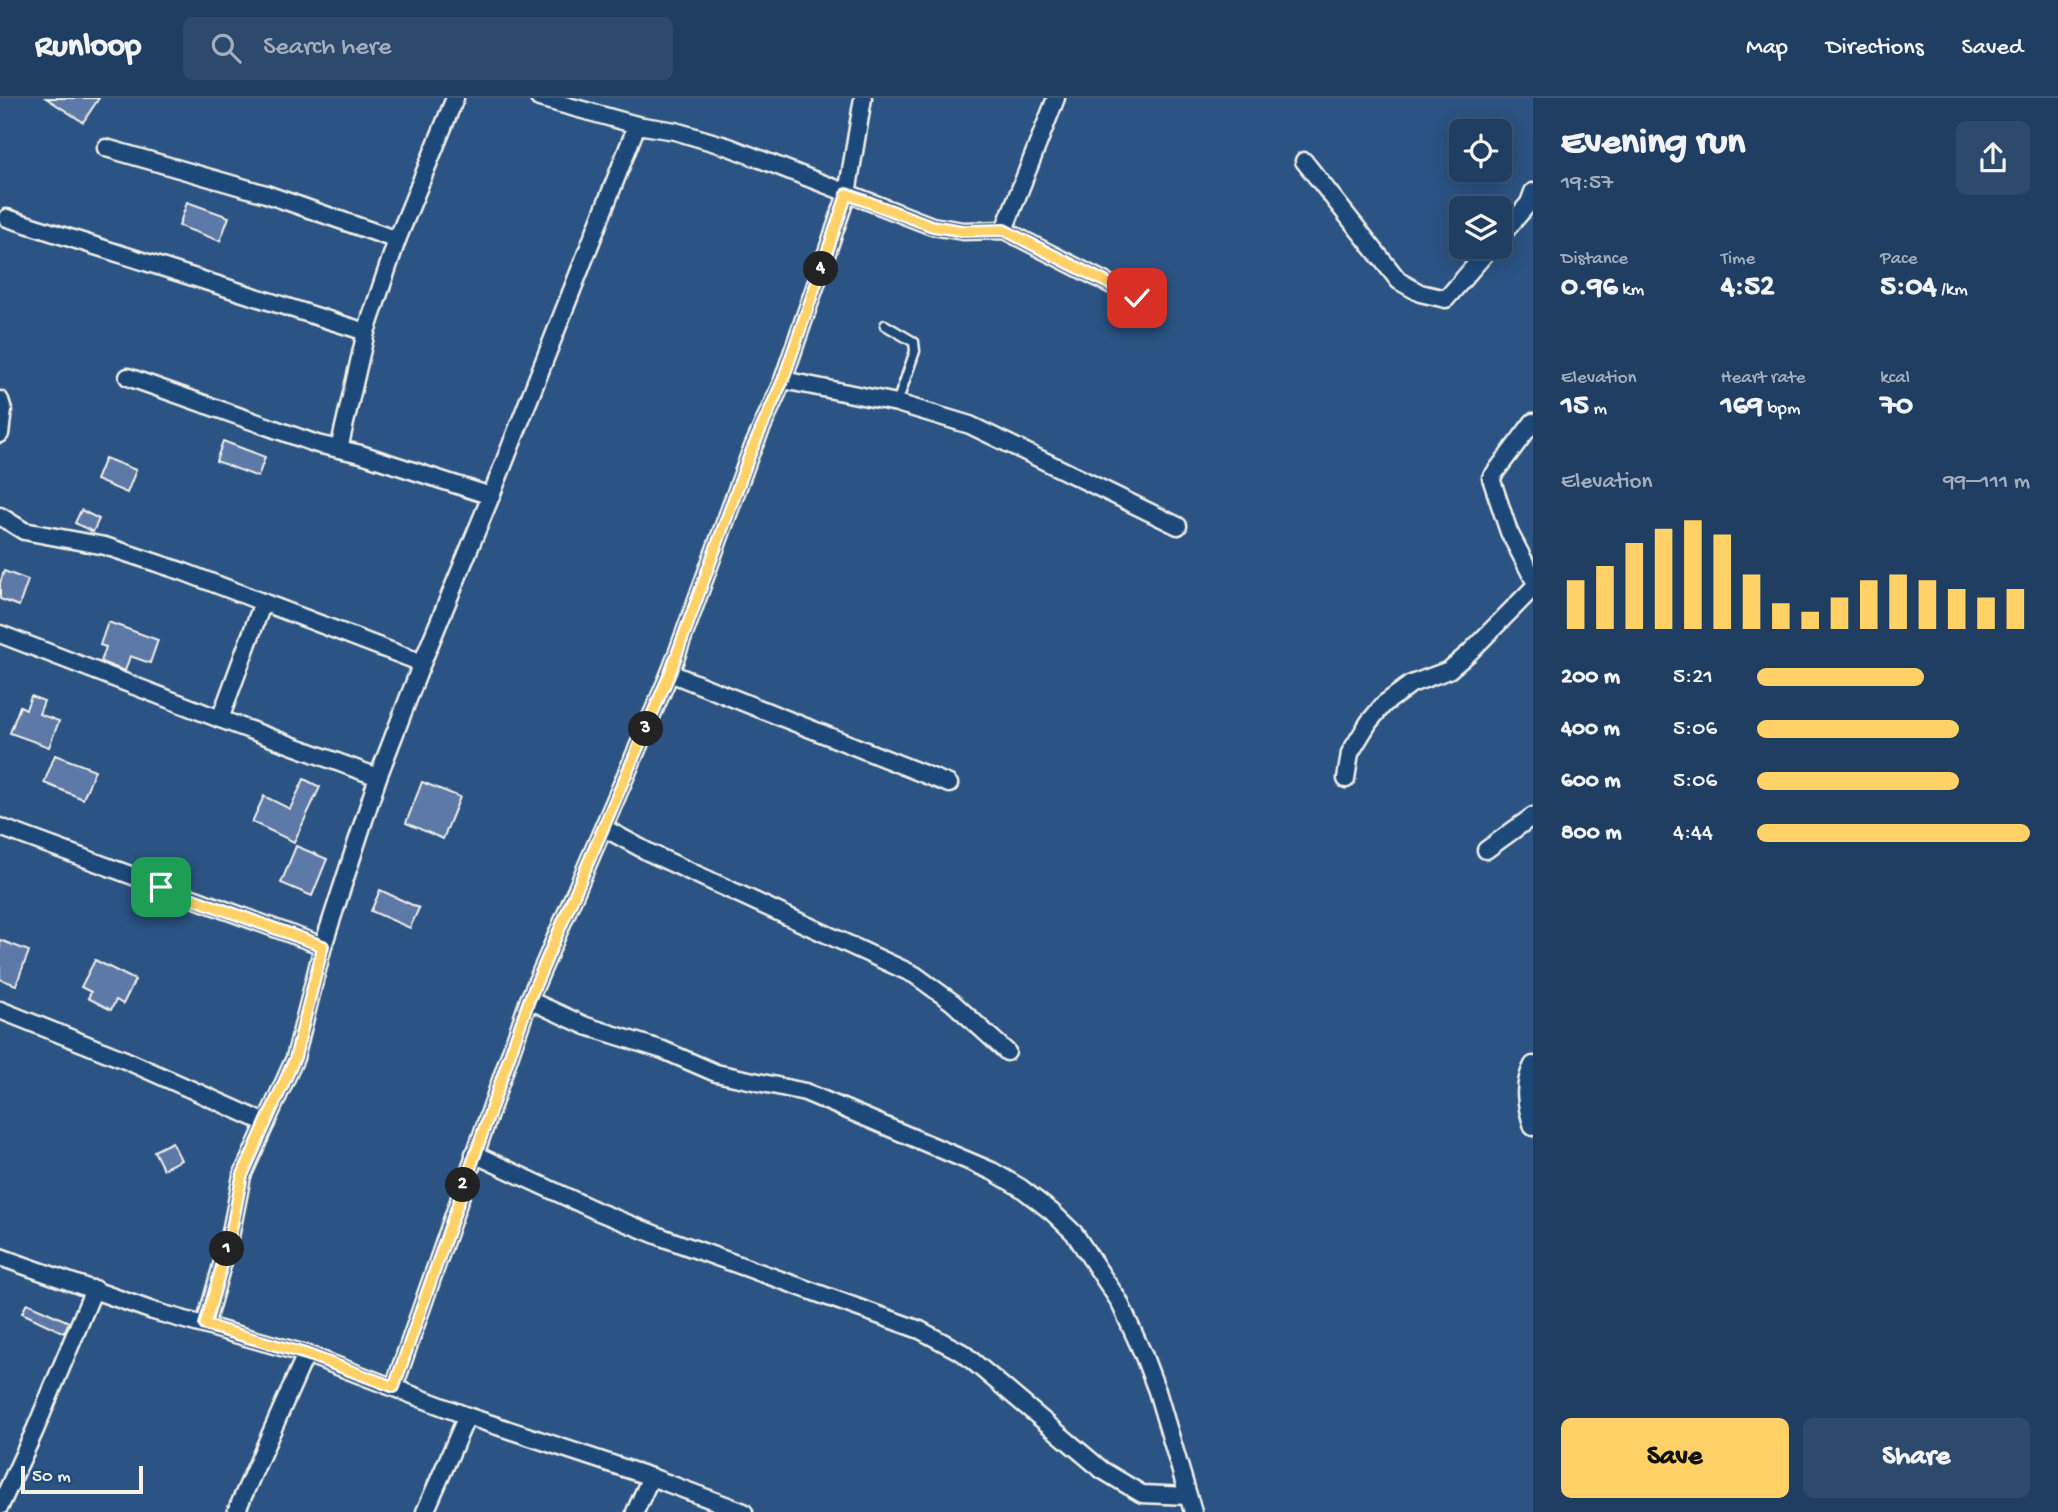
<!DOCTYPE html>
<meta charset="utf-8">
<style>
:root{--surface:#203e62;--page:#2d496b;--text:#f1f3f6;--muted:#a2aebe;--line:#3d5777;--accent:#ffd166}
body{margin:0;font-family:"Gochi Hand",sans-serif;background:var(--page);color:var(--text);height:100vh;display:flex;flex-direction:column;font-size:26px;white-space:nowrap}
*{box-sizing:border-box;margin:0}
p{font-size:23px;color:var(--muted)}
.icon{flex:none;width:38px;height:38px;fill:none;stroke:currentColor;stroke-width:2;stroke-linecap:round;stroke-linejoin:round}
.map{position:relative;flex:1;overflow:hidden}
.sheet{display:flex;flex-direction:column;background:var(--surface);width:525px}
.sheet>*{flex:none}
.controls{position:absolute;left:1449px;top:21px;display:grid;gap:14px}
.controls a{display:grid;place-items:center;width:63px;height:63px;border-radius:10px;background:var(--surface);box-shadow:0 4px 18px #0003,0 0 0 2px var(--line);font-size:35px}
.scale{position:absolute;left:21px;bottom:18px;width:122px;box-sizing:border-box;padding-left:7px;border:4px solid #f4f1e8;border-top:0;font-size:19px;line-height:24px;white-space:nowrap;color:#f4f1e8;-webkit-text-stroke:5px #1f4a7a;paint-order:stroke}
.pin{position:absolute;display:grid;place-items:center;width:60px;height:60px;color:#fff;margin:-30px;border-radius:14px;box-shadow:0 4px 10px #0006}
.km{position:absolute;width:35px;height:35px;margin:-18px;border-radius:50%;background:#222;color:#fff;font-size:19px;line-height:35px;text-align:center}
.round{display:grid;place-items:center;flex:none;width:74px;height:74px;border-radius:10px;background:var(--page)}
.head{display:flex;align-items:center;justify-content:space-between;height:119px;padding:0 28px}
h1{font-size:38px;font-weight:800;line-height:52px}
.figures{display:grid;grid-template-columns:repeat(3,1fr);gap:10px;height:119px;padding:7px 28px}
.figures div{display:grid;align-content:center}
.figures b{font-size:30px;font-weight:800}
.figures small{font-size:19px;font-weight:400}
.figures p{font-size:19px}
.chart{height:196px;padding:14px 28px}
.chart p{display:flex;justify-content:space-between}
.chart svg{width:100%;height:126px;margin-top:7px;stroke:var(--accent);stroke-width:6}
.action{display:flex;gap:14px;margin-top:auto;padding:14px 28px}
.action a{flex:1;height:80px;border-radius:10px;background:var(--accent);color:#111;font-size:28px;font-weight:800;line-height:80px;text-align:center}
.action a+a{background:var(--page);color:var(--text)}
ul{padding:0 28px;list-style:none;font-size:23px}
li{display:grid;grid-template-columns:112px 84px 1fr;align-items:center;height:52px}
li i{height:18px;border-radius:9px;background:var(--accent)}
header{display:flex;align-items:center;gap:42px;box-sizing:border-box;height:98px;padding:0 35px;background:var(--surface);border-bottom:2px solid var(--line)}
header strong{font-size:33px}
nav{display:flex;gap:38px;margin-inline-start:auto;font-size:24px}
.search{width:490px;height:63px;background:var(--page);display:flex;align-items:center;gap:18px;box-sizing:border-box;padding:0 24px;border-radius:10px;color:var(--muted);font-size:26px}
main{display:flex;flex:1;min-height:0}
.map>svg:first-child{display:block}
.building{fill:#5d79a7;stroke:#f4f1e8;stroke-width:2}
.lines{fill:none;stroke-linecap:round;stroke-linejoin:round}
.lane-casing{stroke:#f4f1e8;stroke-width:13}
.street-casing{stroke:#f4f1e8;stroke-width:21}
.lane{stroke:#1f4a7a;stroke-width:8}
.street{stroke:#1f4a7a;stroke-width:16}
.route-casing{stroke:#fff;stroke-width:14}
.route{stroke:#ffd166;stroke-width:9}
</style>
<header>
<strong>Runloop</strong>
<div class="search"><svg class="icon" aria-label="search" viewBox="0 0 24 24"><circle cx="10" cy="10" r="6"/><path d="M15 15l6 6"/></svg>Search here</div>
<nav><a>Map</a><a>Directions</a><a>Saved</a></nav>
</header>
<main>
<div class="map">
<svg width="1533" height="1414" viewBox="0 0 1533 1414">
<rect width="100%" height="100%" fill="#2b5383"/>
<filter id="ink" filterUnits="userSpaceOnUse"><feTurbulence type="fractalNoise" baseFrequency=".0143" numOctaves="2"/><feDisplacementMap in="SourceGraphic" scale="14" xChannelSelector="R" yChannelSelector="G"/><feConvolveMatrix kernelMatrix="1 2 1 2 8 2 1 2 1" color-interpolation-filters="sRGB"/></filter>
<g filter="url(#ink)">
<g class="building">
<path d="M46,0H99L83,24Z"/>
<path d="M187,104L229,119L220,143L179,128Z"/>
<path d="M223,343L265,359L258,379L216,363Z"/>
<path d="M105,360L136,372L127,395L96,382Z"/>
<path d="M81,412L99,421L93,434L75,425Z"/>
<path d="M4,473L28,482L19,508L0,501V485Z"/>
<path d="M108,524L158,542L150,565L130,558L125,573L101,564L106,549L100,547Z"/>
<path d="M31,598L44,603L39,616L59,623L49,649L10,635L20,608L26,611Z"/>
<path d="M55,657L95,672L83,701L44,685Z"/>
<path d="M304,681L320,689L294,744L252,724L264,698L290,711Z"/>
<path d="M422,684L460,699L443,741L406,725Z"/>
<path d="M296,748L327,761L312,798L281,785Z"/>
<path d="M380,792L419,810L410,830L371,813Z"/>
<path d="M0,842L29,853L16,887L0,881Z"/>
<path d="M95,862L135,882L123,906L116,902L111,912L88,900L91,894L81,889Z"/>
<path d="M172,1044L181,1062L163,1071L154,1053Z"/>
<path d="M27,1205L69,1224L64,1235L22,1215Z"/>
</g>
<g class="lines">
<defs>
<path id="lane" d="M885,227L914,244L915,253L897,305"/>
<g id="street">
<path d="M539,0L637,27"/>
<path d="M106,50L266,96L397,142"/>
<path d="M1304,63L1399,183L1420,195L1446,201L1491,149"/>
<path d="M7,120L366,234"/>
<path d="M1004,132L1056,0"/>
<path d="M1500,139L1529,105L1533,94"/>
<path d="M128,279L317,346L361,356L491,398"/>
<path d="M783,282L897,305L970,327L1178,428"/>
<path d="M0,302L3,312L0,336"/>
<path d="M1533,324L1491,380L1509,434L1533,480"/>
<path d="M339,351L366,234L397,142L455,0"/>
<path d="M0,418L24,433L105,448L184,474L422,565"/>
<path d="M0,536L220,621L378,679"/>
<path d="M670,575L949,686"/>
<path d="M220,621L263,504"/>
<path d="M1346,681L1350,655L1369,624L1384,606L1411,586L1449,572L1469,555L1533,490"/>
<path d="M0,729L323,848"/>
<path d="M604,730L650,755L915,877L952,904L1007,954"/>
<path d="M1486,752L1533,718"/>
<path d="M529,902L586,928L663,952L716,975L805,994L992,1073L1021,1090L1052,1114L1074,1135L1119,1203L1143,1256L1157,1293L1193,1414"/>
<path d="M0,912L125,962L266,1025"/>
<path d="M1533,967C1522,988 1526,1007 1533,1029"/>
<path d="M474,1056L599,1114L664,1140L920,1232L963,1255L1102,1372L1142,1396L1188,1398"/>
<path d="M0,1159L153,1213L306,1256L467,1318L651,1379L744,1414"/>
<path d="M205,1227L230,1139L242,1078L295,960L323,848L378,679L422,565L491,398L637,27L675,33L729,49L932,128L963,133L1004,132L1137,200"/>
<path d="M394,1289L529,902L670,575L750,356L783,282L847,96L863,0"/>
<path d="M0,1408L35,1332L94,1191"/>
<path d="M236,1414L306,1256"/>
<path d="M425,1414L467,1318"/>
<path d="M635,1414L651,1379"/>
</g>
</defs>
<use href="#lane" class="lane-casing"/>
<use href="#street" class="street-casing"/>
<use href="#lane" class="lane"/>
<use href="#street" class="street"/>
</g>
</g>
<g class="lines" filter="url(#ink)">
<defs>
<path id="route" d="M161,789L323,848L295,960L242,1078L230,1139L205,1227L306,1256L394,1289L529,902L670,575L750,356L783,282L847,96L932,128L963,133L1004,132L1137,200"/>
</defs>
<use href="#route" class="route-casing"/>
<use href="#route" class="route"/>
</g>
</svg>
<div class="controls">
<a><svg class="icon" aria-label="locate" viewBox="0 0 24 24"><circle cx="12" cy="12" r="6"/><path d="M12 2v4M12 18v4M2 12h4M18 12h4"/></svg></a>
<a><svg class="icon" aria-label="layers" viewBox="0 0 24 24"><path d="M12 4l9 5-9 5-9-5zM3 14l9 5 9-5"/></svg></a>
</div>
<div class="scale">50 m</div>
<div class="pin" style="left:161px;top:789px;background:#1e9e55"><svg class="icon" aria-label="arrive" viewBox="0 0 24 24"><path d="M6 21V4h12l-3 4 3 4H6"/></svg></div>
<div class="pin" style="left:1137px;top:200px;background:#d93025"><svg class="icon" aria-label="check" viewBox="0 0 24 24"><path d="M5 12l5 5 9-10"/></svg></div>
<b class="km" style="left:227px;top:1151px">1</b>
<b class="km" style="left:463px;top:1087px">2</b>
<b class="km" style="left:646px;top:631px">3</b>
<b class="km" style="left:821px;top:171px">4</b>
</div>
<section class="sheet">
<div class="head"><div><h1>Evening run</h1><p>19:57</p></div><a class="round"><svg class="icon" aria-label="share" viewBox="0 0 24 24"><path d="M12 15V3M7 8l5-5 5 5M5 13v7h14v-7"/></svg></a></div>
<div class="figures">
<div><p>Distance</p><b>0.96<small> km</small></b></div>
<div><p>Time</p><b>4:52</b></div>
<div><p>Pace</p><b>5:04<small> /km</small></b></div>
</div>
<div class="figures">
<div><p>Elevation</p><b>15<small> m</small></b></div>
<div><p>Heart rate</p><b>169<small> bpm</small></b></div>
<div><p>kcal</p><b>70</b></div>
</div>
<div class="chart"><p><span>Elevation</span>99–111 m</p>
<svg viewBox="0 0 160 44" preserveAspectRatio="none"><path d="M5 44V27M15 44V22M25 44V14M35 44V9M45 44V6M55 44V11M65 44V25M75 44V35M85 44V38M95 44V33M105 44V27M115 44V25M125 44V27M135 44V30M145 44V33M155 44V30"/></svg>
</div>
<ul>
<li><b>200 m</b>5:21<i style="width:61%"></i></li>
<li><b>400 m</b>5:06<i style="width:74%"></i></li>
<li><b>600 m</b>5:06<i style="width:74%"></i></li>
<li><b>800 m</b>4:44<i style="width:100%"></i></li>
</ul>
<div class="action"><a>Save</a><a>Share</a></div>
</section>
</main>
